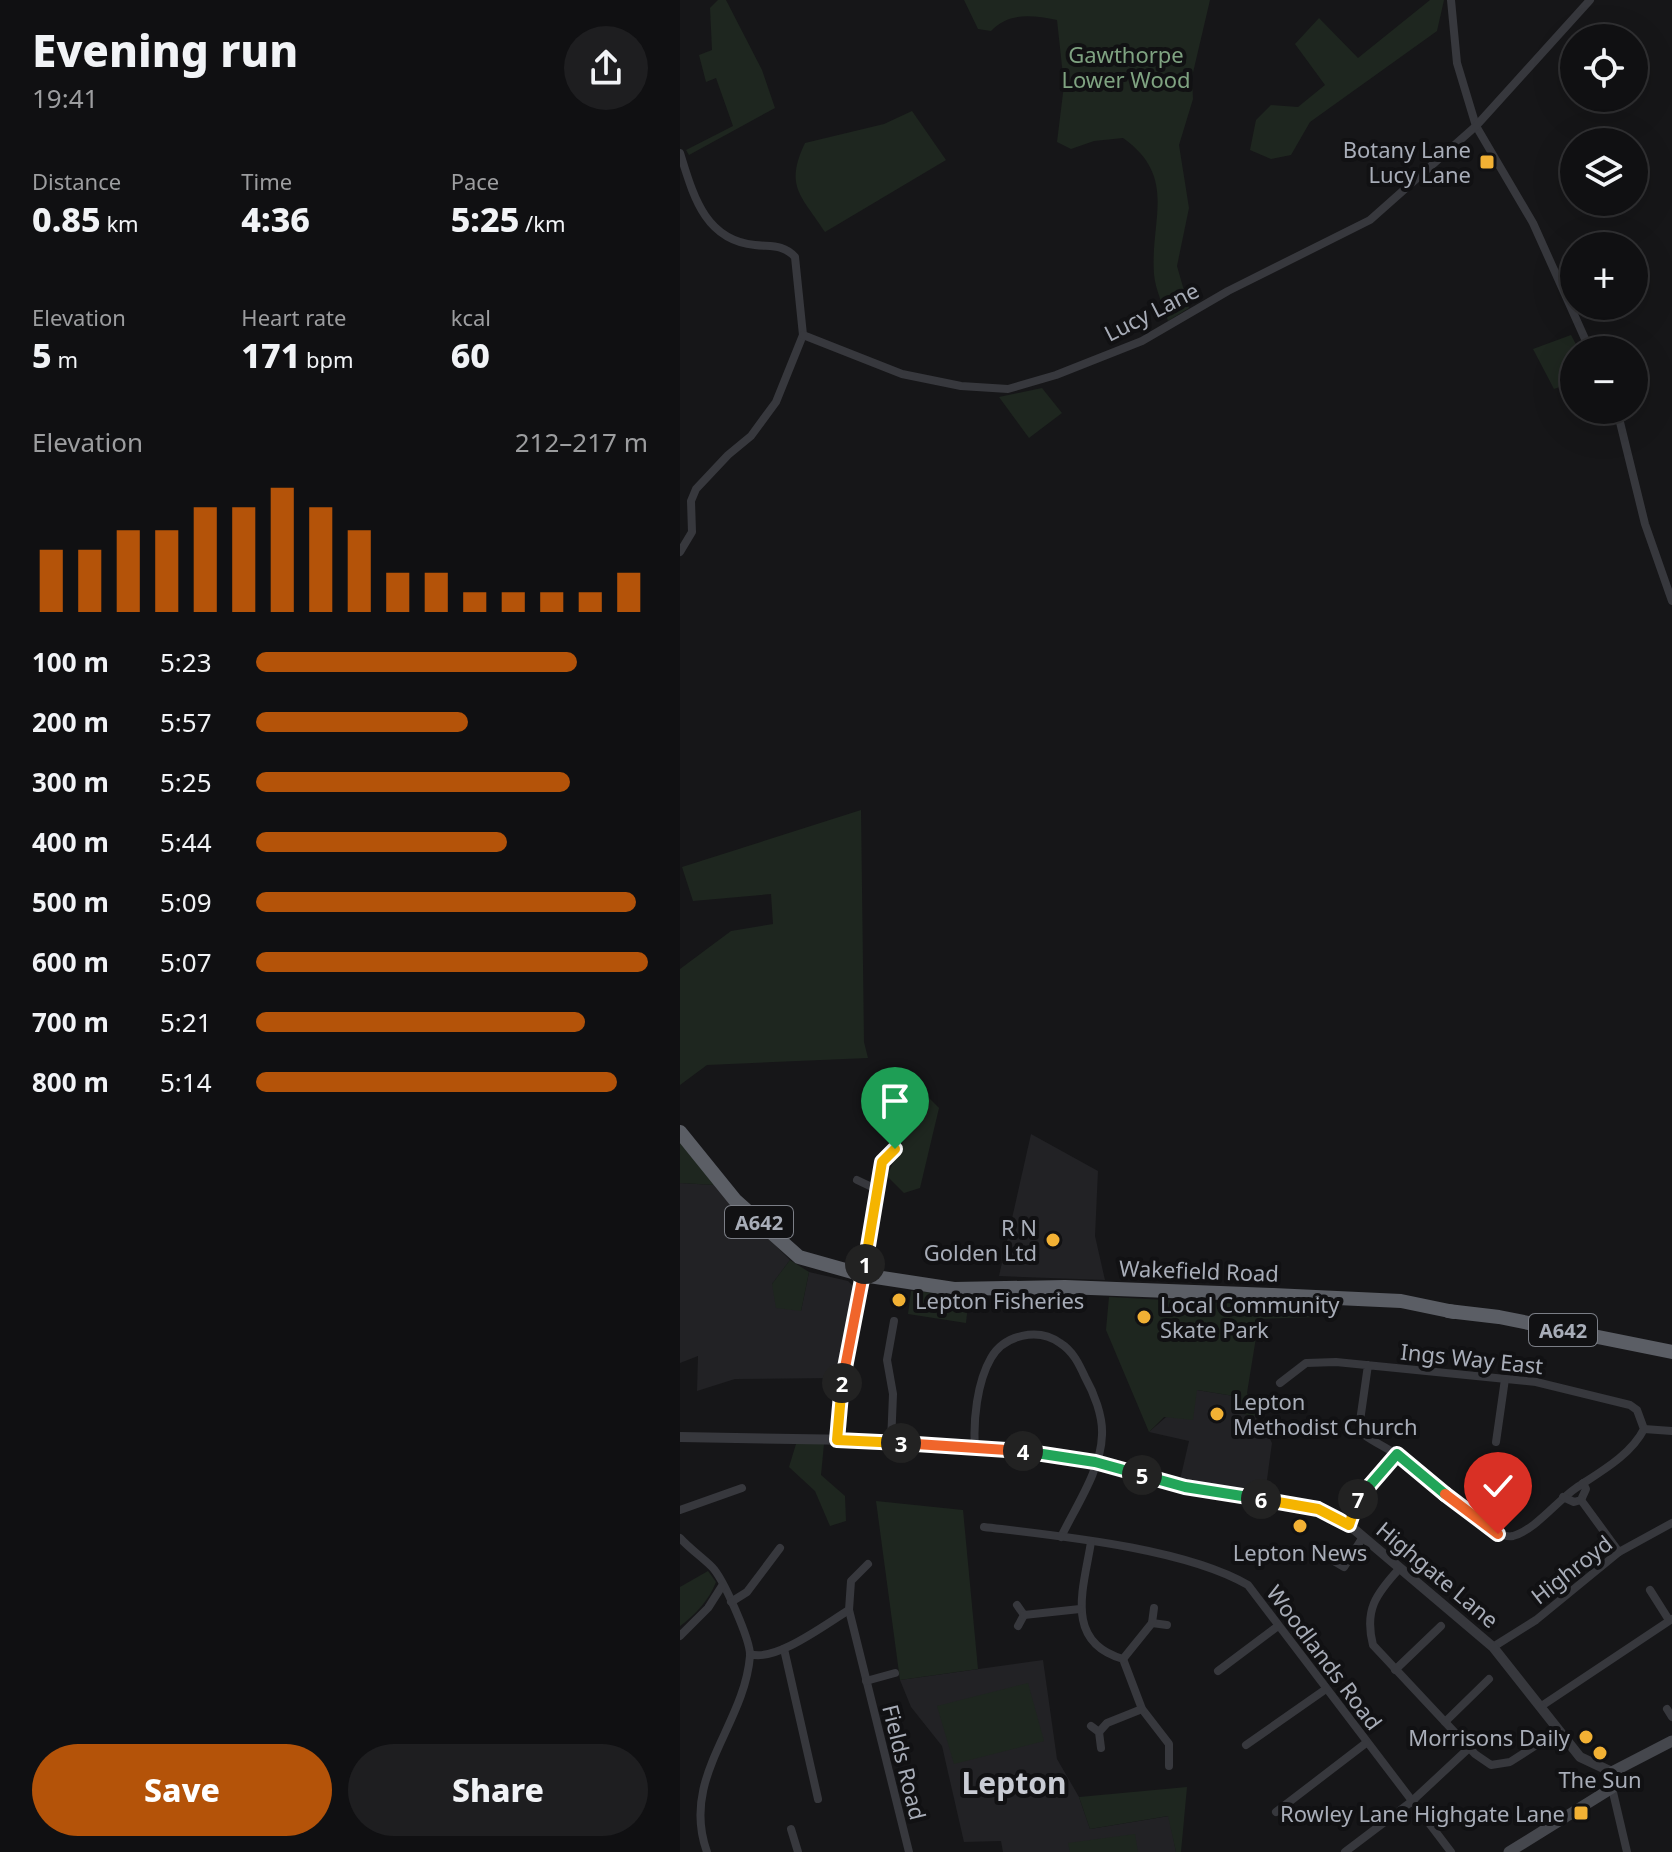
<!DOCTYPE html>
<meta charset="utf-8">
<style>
:root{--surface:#101012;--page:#1e1e20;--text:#f1f3f6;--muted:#9c9d9f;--line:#303032;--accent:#b45309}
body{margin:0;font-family:"Noto Sans",sans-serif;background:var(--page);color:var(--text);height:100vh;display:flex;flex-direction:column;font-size:30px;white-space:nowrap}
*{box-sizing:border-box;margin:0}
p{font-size:26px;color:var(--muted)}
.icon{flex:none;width:44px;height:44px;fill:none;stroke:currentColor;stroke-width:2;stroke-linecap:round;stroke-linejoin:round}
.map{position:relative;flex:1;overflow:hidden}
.sheet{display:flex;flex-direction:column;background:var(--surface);width:680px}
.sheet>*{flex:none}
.fabs{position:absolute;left:880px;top:24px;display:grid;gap:16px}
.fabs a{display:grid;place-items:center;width:88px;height:88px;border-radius:50%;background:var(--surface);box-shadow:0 8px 32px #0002,0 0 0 2px var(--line);font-size:40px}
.pin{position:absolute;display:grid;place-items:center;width:68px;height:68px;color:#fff;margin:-82px -34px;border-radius:50% 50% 50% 0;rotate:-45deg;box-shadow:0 0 8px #0007}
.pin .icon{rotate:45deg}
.km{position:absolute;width:40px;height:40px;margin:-20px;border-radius:50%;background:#222;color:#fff;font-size:22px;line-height:40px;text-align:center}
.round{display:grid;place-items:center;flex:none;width:84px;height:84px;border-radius:42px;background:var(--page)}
.head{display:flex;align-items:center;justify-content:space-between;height:136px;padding:0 32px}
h1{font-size:44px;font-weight:800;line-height:60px}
.stats{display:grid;grid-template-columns:repeat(3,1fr);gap:12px;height:136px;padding:8px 32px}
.stats div{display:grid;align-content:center}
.stats b{font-size:34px;font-weight:800}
.stats small{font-size:22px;font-weight:400}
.stats p{font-size:22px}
.chart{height:224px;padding:16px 32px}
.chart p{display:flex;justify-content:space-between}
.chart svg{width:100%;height:144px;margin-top:8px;stroke:var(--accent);stroke-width:6}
.primary-button{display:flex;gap:16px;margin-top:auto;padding:16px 32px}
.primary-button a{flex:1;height:92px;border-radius:48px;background:var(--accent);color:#fff;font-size:32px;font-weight:800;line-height:92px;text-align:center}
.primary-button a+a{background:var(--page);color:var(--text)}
ul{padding:0 32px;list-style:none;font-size:26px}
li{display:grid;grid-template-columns:128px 96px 1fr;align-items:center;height:60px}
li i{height:20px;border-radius:10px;background:var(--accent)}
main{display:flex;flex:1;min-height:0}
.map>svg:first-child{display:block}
.built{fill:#222225}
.green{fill:#1e261f}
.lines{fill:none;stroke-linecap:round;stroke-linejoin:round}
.minor{stroke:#37383d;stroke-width:8}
.tertiary{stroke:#37383d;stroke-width:10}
.secondary{stroke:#45474d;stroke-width:11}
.trunk{stroke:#5b5e65;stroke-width:14}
.split-1-casing{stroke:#fff;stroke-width:16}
.split-2-casing{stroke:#fff;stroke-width:16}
.split-3-casing{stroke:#fff;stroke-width:16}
.split-4-casing{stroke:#fff;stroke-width:16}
.split-5-casing{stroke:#fff;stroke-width:16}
.split-6-casing{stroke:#fff;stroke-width:16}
.split-7-casing{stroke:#fff;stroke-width:16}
.split-8-casing{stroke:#fff;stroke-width:16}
.split-9-casing{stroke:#fff;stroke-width:16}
.split-1{stroke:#f5b400;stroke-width:10}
.split-2{stroke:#f0652b;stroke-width:10}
.split-3{stroke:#f5b400;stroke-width:10}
.split-4{stroke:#f0652b;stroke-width:10}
.split-5{stroke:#22a559;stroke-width:10}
.split-6{stroke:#22a559;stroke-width:10}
.split-7{stroke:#f5b400;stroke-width:10}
.split-8{stroke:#22a559;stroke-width:10}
.split-9{stroke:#f0652b;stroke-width:10}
.poi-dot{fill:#f2b134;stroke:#111113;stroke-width:3}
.labels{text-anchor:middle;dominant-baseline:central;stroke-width:8;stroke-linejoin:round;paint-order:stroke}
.shield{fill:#111113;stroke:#7b7e86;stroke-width:2}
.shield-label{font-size:20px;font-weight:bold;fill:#a8adb8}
.park-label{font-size:22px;fill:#7fa381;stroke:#111113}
.poi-label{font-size:22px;fill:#a8adb8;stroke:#111113;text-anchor:end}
.street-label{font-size:22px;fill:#a8adb8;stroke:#111113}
.district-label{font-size:30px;font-weight:bold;fill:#c9ccd4;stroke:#111113}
</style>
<main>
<section class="sheet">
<div class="head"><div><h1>Evening run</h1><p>19:41</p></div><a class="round"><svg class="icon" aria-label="share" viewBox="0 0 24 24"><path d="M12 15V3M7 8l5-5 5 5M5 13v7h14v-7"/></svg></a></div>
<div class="stats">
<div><p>Distance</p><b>0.85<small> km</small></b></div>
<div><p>Time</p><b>4:36</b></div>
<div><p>Pace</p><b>5:25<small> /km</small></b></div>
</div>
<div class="stats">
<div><p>Elevation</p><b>5<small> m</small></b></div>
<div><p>Heart rate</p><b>171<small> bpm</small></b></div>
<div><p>kcal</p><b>60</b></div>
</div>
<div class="chart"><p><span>Elevation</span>212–217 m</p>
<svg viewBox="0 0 160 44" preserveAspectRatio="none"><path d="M5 44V25M15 44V25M25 44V19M35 44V19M45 44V12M55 44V12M65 44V6M75 44V12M85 44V19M95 44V32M105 44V32M115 44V38M125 44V38M135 44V38M145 44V38M155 44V32"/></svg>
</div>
<ul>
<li><b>100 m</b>5:23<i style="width:82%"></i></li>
<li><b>200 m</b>5:57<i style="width:54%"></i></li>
<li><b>300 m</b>5:25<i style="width:80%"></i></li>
<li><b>400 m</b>5:44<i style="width:64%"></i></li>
<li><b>500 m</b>5:09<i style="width:97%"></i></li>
<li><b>600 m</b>5:07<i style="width:100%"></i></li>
<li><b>700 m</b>5:21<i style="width:84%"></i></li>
<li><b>800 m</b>5:14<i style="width:92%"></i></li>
</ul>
<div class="primary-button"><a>Save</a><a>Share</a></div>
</section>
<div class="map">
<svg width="992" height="1852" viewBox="0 0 992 1852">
<rect width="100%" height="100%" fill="#161618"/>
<g class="built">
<path d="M351,1134L418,1171L415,1236L425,1280L319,1276Z"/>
<path d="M0,1183L35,1185L110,1260L92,1284L121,1311L129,1272L168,1281L174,1287L156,1378L55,1379L17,1391L18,1356L0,1363Z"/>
<path d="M517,1390L554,1396L552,1412L578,1416L592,1443L585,1494L500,1480L509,1441L469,1432Z"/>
<path d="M363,1660L377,1759L399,1797L410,1829L489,1816L496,1852H323L321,1841L284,1842L262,1746L231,1707L220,1680Z"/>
</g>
<g class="green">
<path d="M38,0H46L82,70L95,108L9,155L6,150L53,126L36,78L26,82L19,55L32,50L30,8Z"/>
<path d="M284,0H530L512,77L513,99L499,145L509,208L497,266L509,308L488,321C484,307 475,289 474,274C470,219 498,177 443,138L414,141L391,149L377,142L384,85L377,20C352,15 329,12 311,31L298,29Z"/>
<path d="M750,0H764L757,31L630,122L611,155L591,159L570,150L576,120L591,105L618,107L645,85L615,44L639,18L678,58Z"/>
<path d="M232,111L266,160L145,232C122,196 104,187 125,143L204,124Z"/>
<path d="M891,335L899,350H894V382L874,389L853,349Z"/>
<path d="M362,388L382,413L349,438L319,397Z"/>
<path d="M181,810L184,1042L188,1058L27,1065L0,1085V969L51,931L93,924L91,894L13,901L2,867Z"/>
<path d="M245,1094L259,1108L240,1188L224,1193L207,1176Z"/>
<path d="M0,1143L35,1185L0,1183Z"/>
<path d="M110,1260L129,1272L121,1311L96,1308L92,1284Z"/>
<path d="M231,1291L289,1295L286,1323L228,1314Z"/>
<path d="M429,1297L638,1308L637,1317L579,1319L567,1393L578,1416L552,1413L554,1396L517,1390L513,1420L484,1417L469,1432L426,1330Z"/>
<path d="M116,1444H144L141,1475L165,1496L166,1521L150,1526L135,1491L109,1467Z"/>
<path d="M196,1501L283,1510L298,1669L220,1680Z"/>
<path d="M28,1571L36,1582C30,1599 14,1616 0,1626V1587Z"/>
<path d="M348,1683L364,1741L274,1764L257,1706Z"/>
<path d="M507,1787L501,1852H496L488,1816L410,1829L399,1797Z"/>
<path d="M455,1834L458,1852H390L388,1843Z"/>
</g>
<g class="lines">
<g class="minor">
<path d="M771,0L777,63L796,126L853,223L910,350"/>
<path d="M0,153C13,194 24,240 75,245C91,247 103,244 115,257L123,335L96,402L71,436L48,455L16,489L11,501L12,532L0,552"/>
<path d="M123,335L222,374L281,386L328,389L376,375L462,341L548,291L690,220L796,126L910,0"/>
<path d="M937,410L965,524L992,601"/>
<path d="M177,1180L196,1189"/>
<path d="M600,1383L626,1363L656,1362L856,1382L950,1405L957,1410L964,1429C951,1455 920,1472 896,1488C877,1501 855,1530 833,1536C808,1542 741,1473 720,1457C708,1448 695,1443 683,1434L680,1421L688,1365"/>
<path d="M964,1429L992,1431"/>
<path d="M157,1440L160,1389L196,1189L202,1162L216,1143L206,1133"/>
<path d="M816,1442L825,1379"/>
<path d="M211,1443L213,1394L207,1360L214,1321"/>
<path d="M295,1448C293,1421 297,1382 311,1358C324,1335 358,1327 380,1343C393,1351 399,1364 405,1377C414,1393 423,1416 422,1435C421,1470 396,1506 381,1537"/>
<path d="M883,1497L894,1502L901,1500L906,1489L903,1483"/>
<path d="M901,1500L939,1552"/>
<path d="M0,1510L62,1488"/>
<path d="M669,1525L678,1500L717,1454"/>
<path d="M304,1527C380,1536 504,1548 568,1585L771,1852"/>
<path d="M0,1538C10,1549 22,1557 32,1567C43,1578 71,1641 70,1656C64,1727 0,1777 27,1852"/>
<path d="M411,1542C404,1587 383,1642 443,1659L462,1709L489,1744V1766"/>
<path d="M633,1558L637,1551L664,1567L683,1537"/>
<path d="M719,1569C696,1594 684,1610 693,1645L795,1754L811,1765L830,1762L855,1746"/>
<path d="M970,1590L989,1620"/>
<path d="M51,1602L67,1592L100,1548"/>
<path d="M337,1605L344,1615L338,1626"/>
<path d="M169,1610L229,1852"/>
<path d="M344,1615L400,1609"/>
<path d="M472,1623L487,1625"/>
<path d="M0,1636L28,1608L42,1586"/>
<path d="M813,1647L856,1620L939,1552L992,1523"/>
<path d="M104,1649L138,1799"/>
<path d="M70,1654C95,1663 147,1623 169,1610L171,1581L188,1564"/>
<path d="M443,1659L472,1623L474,1608"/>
<path d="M715,1670L761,1626"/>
<path d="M538,1671L598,1626"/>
<path d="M186,1681L215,1673"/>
<path d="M860,1707L992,1619"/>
<path d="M987,1709L992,1717"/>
<path d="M765,1722L809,1679"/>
<path d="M411,1726L419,1732L421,1748"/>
<path d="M419,1732L427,1723L462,1709"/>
<path d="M566,1745L646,1689"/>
<path d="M932,1788L947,1852"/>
<path d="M596,1812L686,1743"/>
<path d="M111,1829L118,1852"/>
<path d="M665,1852L731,1802L789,1748"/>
</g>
<path class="tertiary" d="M0,1437L178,1440L349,1452L415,1462L505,1487L638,1509L675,1530L813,1647L900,1757L932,1772"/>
<path class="secondary" d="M829,1852L932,1788L936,1779L932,1772L992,1741"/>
<g class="trunk">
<path d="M0,1132L55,1200L119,1257L183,1275L274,1289L385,1287L593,1295L721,1301L774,1312"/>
<path d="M768,1311L819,1317L992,1352"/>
</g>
</g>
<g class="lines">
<defs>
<path id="split-1" d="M185,1264L202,1162L215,1149"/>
<path id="split-2" d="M162,1383L185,1264"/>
<path id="split-3" d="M162,1383L157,1440L221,1443"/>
<path id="split-4" d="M221,1443L343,1451"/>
<path id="split-5" d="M343,1451L415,1462L462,1475"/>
<path id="split-6" d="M462,1475L505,1487L581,1499"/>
<path id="split-7" d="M581,1499L638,1509L669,1525L678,1499"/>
<path id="split-8" d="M678,1499L717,1454L765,1494"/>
<path id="split-9" d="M765,1494L818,1534"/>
</defs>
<use href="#split-1" class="split-1-casing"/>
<use href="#split-2" class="split-2-casing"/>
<use href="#split-3" class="split-3-casing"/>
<use href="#split-4" class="split-4-casing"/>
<use href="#split-5" class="split-5-casing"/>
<use href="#split-6" class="split-6-casing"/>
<use href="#split-7" class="split-7-casing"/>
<use href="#split-8" class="split-8-casing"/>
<use href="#split-9" class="split-9-casing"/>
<use href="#split-1" class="split-1"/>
<use href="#split-2" class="split-2"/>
<use href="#split-3" class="split-3"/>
<use href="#split-4" class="split-4"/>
<use href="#split-5" class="split-5"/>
<use href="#split-6" class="split-6"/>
<use href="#split-7" class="split-7"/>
<use href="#split-8" class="split-8"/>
<use href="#split-9" class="split-9"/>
</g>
<g class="poi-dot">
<rect x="799" y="154" width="16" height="16" rx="4"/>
<circle cx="373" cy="1240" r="8"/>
<circle cx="219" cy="1300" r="8"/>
<circle cx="464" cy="1317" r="8"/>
<circle cx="537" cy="1414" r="8"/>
<circle cx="620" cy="1526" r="8"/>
<circle cx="906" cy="1737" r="8"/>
<circle cx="920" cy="1753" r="8"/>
<rect x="893" y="1805" width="16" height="16" rx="4"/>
</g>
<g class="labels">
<g class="shield">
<rect x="45" y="1206" width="68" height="32" rx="6"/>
<rect x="849" y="1314" width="68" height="32" rx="6"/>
</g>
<g class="shield-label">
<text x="79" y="1222">A642</text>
<text x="883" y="1330">A642</text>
</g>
<g class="park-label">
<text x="446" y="54">Gawthorpe<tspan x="446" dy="25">Lower Wood</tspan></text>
</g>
<g class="poi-label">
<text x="791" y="149">Botany Lane<tspan x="791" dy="25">Lucy Lane</tspan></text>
<text x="357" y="1227">R N<tspan x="357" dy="25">Golden Ltd</tspan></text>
<text x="235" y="1300" text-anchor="start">Lepton Fisheries</text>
<text x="480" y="1304" text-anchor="start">Local Community<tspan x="480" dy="25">Skate Park</tspan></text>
<text x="553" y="1401" text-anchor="start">Lepton<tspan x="553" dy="25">Methodist Church</tspan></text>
<text x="620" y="1552" text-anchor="middle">Lepton News</text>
<text x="890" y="1737">Morrisons Daily</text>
<text x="920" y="1779" text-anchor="middle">The Sun</text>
<text x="885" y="1813">Rowley Lane Highgate Lane</text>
</g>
<g class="street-label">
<text transform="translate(471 311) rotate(-27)">Lucy Lane</text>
<text transform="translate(519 1270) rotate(2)">Wakefield Road</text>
<text transform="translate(792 1358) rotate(6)">Ings Way East</text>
<text transform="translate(891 1569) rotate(-38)">Highroyd</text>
<text transform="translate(758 1574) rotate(40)">Highgate Lane</text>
<text transform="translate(645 1657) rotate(53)">Woodlands Road</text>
<text transform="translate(225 1762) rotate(76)">Fields Road</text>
</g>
<g class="district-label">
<text x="334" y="1782">Lepton</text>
</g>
</g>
</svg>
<div class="fabs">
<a><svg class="icon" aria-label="locate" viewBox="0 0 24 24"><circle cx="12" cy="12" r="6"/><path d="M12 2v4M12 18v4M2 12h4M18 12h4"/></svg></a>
<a><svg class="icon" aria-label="layers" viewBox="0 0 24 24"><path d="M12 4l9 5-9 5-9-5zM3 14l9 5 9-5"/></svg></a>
<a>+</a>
<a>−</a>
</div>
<div class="pin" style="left:215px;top:1149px;background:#1e9e55"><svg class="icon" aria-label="arrive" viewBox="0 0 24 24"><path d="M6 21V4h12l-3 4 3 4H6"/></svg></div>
<div class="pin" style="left:818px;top:1534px;background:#d93025"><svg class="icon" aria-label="check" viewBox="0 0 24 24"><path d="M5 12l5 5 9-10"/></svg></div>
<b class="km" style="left:185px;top:1264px">1</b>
<b class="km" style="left:162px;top:1383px">2</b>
<b class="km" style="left:221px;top:1443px">3</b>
<b class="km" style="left:343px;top:1451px">4</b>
<b class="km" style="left:462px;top:1475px">5</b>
<b class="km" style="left:581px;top:1499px">6</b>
<b class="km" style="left:678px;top:1499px">7</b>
</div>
</main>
